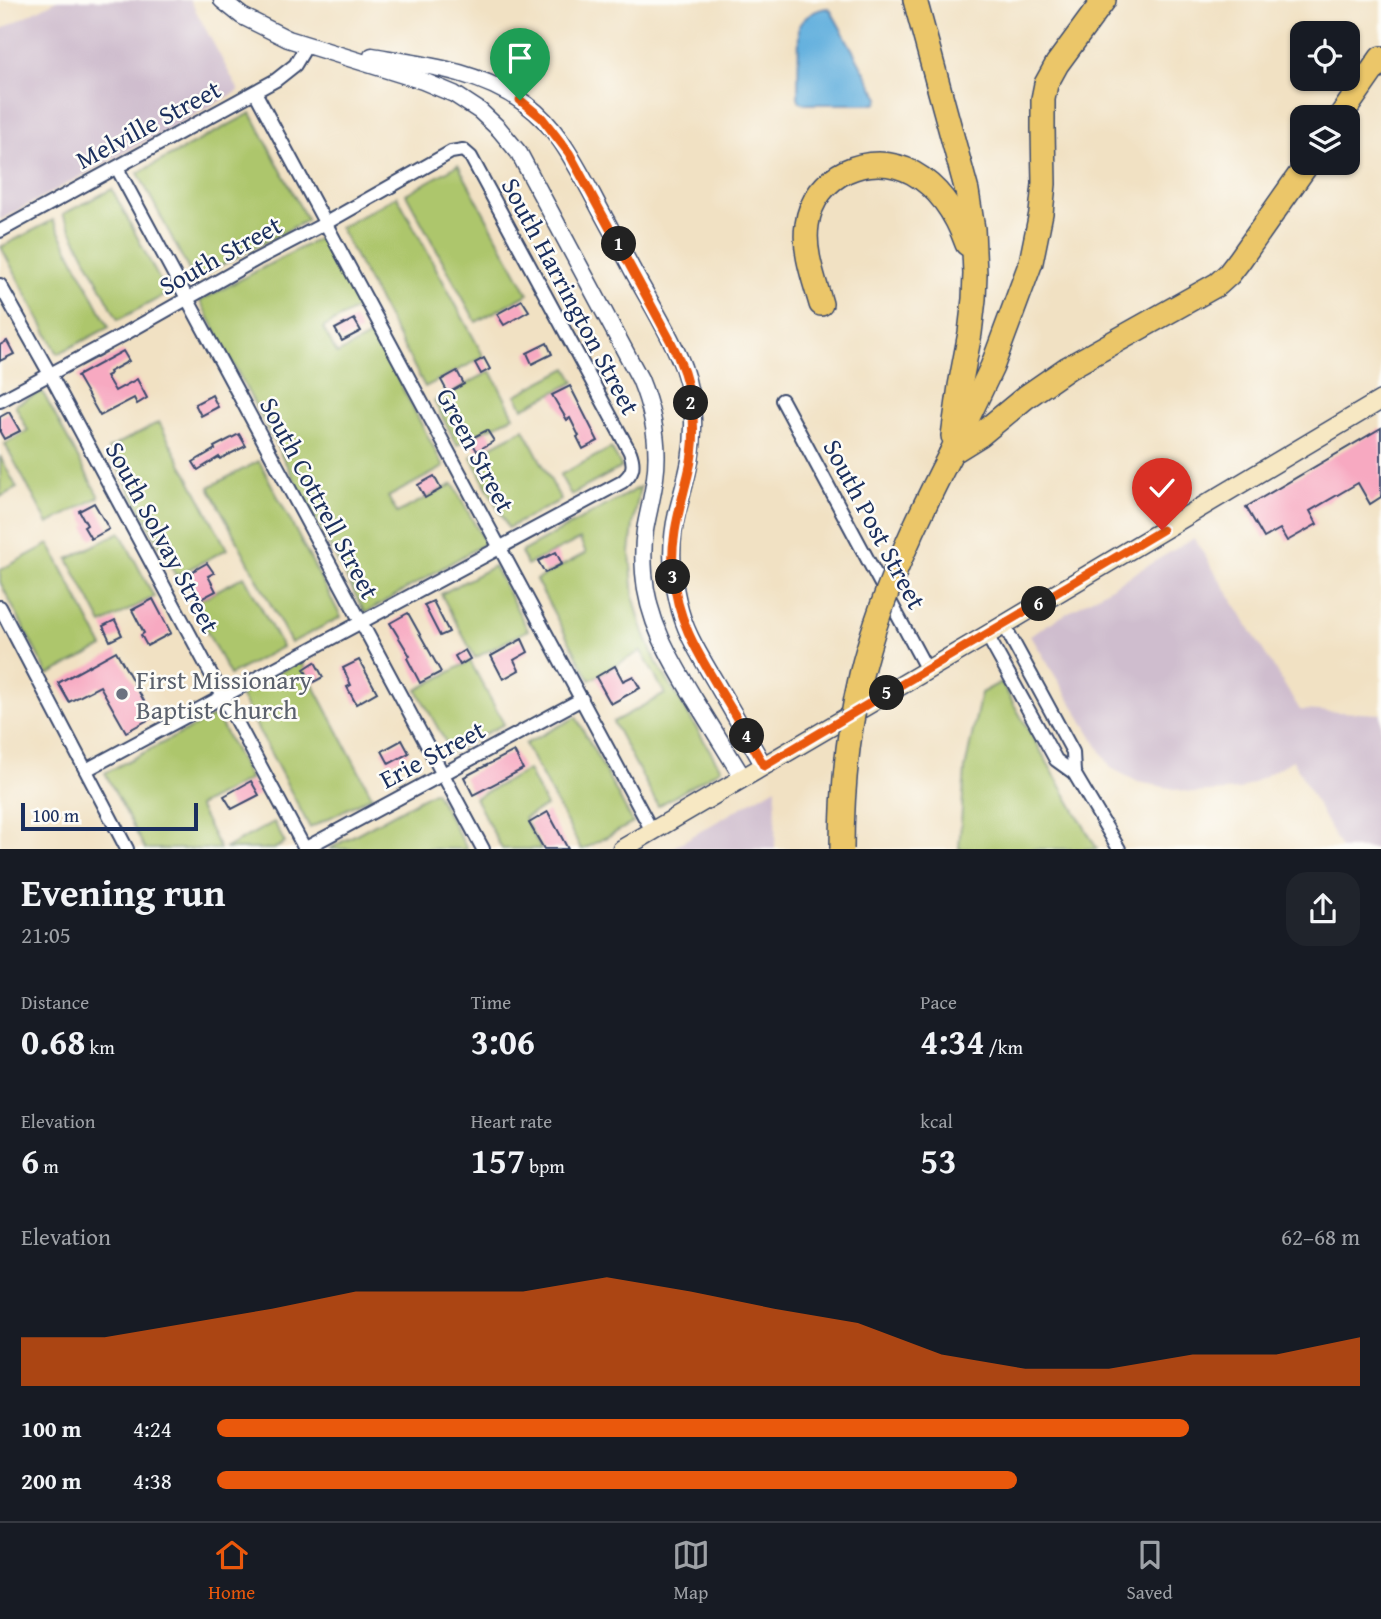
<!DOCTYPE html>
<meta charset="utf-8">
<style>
:root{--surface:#171b24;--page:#20242c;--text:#f1f3f6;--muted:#9ea1a6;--line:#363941;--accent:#ea580c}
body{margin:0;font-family:"Gentium Book Plus",serif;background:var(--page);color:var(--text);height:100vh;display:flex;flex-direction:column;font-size:26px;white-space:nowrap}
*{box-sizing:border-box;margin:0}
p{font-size:23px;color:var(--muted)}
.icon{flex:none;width:38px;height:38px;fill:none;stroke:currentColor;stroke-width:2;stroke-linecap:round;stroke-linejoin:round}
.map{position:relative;height:849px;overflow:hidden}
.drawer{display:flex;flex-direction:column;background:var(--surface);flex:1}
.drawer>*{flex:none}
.buttons{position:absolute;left:1290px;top:21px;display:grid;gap:14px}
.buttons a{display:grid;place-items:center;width:70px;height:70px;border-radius:14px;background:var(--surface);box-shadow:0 2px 5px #0004;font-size:35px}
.scale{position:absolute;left:21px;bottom:18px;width:177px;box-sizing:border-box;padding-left:7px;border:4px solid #1b2f5e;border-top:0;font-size:19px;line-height:24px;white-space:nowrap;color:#1b2f5e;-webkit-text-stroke:5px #fdfcf7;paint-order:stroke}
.pin{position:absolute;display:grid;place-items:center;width:60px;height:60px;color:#fff;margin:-72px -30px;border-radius:50% 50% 50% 0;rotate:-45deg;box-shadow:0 0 7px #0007}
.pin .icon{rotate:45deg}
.km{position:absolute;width:35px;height:35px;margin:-18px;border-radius:50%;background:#222;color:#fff;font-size:19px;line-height:35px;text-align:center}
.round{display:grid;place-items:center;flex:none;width:74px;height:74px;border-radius:21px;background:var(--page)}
.summary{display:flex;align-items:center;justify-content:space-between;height:119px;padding:0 21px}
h1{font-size:38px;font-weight:600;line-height:52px}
.figures{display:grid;grid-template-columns:repeat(3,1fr);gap:10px;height:119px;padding:7px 21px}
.figures div{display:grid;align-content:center}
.figures b{font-size:35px;font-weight:600}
.figures small{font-size:19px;font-weight:400}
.figures p{font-size:19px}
.chart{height:196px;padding:14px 21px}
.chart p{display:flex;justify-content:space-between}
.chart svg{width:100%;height:126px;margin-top:7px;fill:var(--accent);opacity:.7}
ul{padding:0 21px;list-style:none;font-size:23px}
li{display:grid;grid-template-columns:112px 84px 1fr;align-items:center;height:52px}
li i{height:18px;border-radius:9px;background:var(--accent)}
.tab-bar{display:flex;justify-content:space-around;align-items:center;height:98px;border-top:2px solid var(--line);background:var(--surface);font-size:19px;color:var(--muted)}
.tab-bar a{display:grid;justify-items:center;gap:4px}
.tab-bar .current{color:var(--accent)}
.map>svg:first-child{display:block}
.industrial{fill:#cfbdce}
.green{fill:#adc66c;stroke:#647a65;stroke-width:2}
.water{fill:#65b1de;stroke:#40709e;stroke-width:2}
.building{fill:#f7a9c1}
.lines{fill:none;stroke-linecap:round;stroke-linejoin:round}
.minor-casing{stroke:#3b4a6d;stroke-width:16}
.tertiary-casing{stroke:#3b4a6d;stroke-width:19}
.secondary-casing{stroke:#3b4a6d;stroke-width:21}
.motorway-casing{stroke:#3b4a6d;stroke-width:26}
.minor{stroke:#fff;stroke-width:12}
.tertiary{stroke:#fff;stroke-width:16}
.secondary{stroke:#f7e8c3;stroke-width:18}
.motorway{stroke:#ebc669;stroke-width:23}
.motorway-bridge-casing{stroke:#3b4a6d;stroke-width:26;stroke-linecap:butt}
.motorway-bridge{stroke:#ebc669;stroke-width:23}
.route-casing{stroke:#fff;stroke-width:14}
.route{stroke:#ea580c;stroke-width:9}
.worship-dot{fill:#6b7280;stroke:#fdfcf7;stroke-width:2.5}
.labels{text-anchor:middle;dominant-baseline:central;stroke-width:5;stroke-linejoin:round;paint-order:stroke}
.street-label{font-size:26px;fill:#1b2f5e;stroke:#fdfcf7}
.worship-label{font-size:26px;fill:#5b616d;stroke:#fdfcf7;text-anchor:start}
</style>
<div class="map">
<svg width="1381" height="849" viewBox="0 0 1381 849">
<rect width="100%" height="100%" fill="#fdfcf7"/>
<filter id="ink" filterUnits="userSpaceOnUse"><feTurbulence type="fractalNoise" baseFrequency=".0143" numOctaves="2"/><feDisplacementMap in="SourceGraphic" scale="14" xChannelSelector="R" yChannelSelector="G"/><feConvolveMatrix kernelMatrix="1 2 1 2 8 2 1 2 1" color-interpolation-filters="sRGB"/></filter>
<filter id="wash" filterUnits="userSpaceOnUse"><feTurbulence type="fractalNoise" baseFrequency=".00686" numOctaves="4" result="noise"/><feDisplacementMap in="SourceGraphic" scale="28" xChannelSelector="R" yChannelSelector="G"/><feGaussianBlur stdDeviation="1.57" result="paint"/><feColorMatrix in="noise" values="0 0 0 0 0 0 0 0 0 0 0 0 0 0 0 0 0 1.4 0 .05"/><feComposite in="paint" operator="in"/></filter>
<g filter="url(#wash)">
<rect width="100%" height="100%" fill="#f1e1c3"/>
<g class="industrial">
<path d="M57,0H190L239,91L0,220V30Z"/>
<path d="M1194,538L1300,710L1381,714V849H1341L1293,760L1240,790L1195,793L1138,782L1111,768L1034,641L1030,635Z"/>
<path d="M776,787L775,849H670Z"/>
</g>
<g class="green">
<path d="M251,113L307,220L194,280L138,173Z"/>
<path d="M458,165L528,294L476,322L406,194Z"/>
<path d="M112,189L167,294L118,320L63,214Z"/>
<path d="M397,196L484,357L425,387L340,228Z"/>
<path d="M53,220L109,327L58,354L1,247Z"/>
<path d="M323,236L360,307L323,328L337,354L374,334L444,467L388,497L397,513L453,484L485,543L365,613L200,301Z"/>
<path d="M567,368L575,382L523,408L516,395Z"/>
<path d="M491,371L514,416L457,445L434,401Z"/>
<path d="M42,391L99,497L48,524L5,444L28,431L15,405Z"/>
<path d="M159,422L227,549L176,576L108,449Z"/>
<path d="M524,429L561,500L508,528L471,457Z"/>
<path d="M611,448L622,467L571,495L560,475Z"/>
<path d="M0,456L17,488L0,497Z"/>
<path d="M259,461L341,617L291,643L209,487Z"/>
<path d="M640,487L633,525L630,553L634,598L639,618L647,641L656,661L721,769L658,806L613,722L665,694L641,651L590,680L536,580L586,553L580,539L527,565L521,552Z"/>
<path d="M120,532L154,597L102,624L68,559Z"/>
<path d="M49,544L103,647L48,675L0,582V570Z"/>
<path d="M494,566L528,630L475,658L441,594Z"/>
<path d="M244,576L282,647L230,675L192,604Z"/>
<path d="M301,661L372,796L310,828L239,693Z"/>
<path d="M470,661L504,724L451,752L417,690Z"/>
<path d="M1001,682L1097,849H959L965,769L981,693Z"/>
<path d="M216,715L250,779L198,806L220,849H145L105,773Z"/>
<path d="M576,717L633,823L584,849H581L525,744Z"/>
<path d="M528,770L546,806L524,818L541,849H502L475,798Z"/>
<path d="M435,791L467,849H329Z"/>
<path d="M274,822L285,843L274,849H224Z"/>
</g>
<path class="water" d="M827,8L831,11L879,98L878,102L875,104H805L800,102L798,97L799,26C803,17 817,9 827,8Z"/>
<g id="blocks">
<g class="building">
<path d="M522,300L529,311L504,325L497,314Z"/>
<path d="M354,319L361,331L342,341L335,329Z"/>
<path d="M7,341L14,354L0,361V345Z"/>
<path d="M547,343L552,354L532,364L527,353Z"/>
<path d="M123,351L129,361L109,372L110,374L106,376L115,391L137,379L147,398L137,404L134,398L100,416L77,376Z"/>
<path d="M484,358L490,369L481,374L475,363Z"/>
<path d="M457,371L464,384L448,393L441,380Z"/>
<path d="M570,386L598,441L583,449L577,437L579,436L570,418L567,420L552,395Z"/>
<path d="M212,395L218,407L201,416L195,404Z"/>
<path d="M9,412L20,431L4,439L0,432V417Z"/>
<path d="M1381,428V497L1370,504L1358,483L1310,511L1317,524L1287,541L1280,529L1264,538L1246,507Z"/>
<path d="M487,430L494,441L477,451L470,439Z"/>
<path d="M239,434L246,446L220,459L219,457L198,470L193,462L215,449L214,447Z"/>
<path d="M434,476L441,489L425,498L418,485Z"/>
<path d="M94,503L109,529L91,539L84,527L87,525L79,511Z"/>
<path d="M556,552L562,564L545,573L538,561Z"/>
<path d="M207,563L214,573L208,576L216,591L199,600L186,575Z"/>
<path d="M153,599L171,633L147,646L141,635L144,633L132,610Z"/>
<path d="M433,601L449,632L440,636L424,605Z"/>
<path d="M408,613L441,672L420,683L407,658L410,656L390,623Z"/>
<path d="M115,620L122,635L110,641L103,626Z"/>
<path d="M522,639L528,652L514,660L519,670L503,679L491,656Z"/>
<path d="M465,650L470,659L460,665L455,656Z"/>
<path d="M116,651L153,717L126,732L100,686L69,702L58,683Z"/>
<path d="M359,660L377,692L356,704L347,687L351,685L343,668Z"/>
<path d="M315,662L323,677L312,683L304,669Z"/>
<path d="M615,666L623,681L633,676L640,688L611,704L596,677Z"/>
<path d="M402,740L409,753L389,764L382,751Z"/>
<path d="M514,751L523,769L473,795L464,777Z"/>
<path d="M251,781L259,795L232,809L224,796Z"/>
<path d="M548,812L568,849H544L529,823Z"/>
</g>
</g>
</g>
<g filter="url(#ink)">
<use href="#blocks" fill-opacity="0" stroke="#3b4a6d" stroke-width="2"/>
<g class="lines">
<defs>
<g id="minor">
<path d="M255,92L652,831"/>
<path d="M117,168L483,849"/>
<path d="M0,231L276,80L295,65L307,45"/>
<path d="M0,285L50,374L305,849"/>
<path d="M782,400L927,670"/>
<path d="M0,401L121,336L257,259L326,223L451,152L463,150L471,157L630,452C635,466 633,473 622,482L86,770"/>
<path d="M0,607L127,849"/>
<path d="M1004,625L1073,752L1074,773L1119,849"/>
<path d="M987,635L1056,760L1074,773"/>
<path d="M304,849L582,699"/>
</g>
<g id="tertiary">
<path d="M222,0L242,16L288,39L423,81L454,94L480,111L499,129L519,153L640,379C653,411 660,443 655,478C653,495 648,513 645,530C643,544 643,559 644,573C647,621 671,660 695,700C711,726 727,752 743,778"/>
<path d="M372,56C426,65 481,71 527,105C557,127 574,162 592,194C605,219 619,244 632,269C649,301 670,333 683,367C689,384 692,402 693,419C694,457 686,478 677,513C670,542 671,573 678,602C684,632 701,657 716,683C732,711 748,738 764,766"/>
</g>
<path id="secondary" d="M622,849L987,635L1381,400"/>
<g id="motorway">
<path d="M915,0L967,191L973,229L975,274L974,299L970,333L960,386L953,436"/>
<path d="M1340,117L1381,58"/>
<path d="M821,304C814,279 803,251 807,225C813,175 870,149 913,173C940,188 957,216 967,244"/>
<path d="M951,453L992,367L1031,262L1041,213L1044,184L1043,128V99L1046,84L1057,64L1104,0"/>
<path d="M951,453L980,435L1026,397L1068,368L1218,284L1229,274L1239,261L1308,163"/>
</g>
</defs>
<use href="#minor" class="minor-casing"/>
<use href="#tertiary" class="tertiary-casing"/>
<use href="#secondary" class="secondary-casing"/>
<use href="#motorway" class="motorway-casing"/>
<use href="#minor" class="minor"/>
<use href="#tertiary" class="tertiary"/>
<use href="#secondary" class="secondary"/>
<use href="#motorway" class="motorway"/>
<defs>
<path id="motorway-bridge" d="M842,849C842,791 848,731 861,675C880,597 915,523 951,453"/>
</defs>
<use href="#motorway-bridge" class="motorway-bridge-casing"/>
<use href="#motorway-bridge" class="motorway-bridge"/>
</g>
</g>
<g class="lines" filter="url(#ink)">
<defs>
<path id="route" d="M520,100L542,118L569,153L670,340C692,381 700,429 688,475C680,508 670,539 673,574C677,619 696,650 718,687C734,713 749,739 764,766L1162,530"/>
</defs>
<use href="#route" class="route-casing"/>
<use href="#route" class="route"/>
</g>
<circle class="worship-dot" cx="122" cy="694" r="7"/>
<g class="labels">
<g class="street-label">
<text transform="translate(148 124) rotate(-28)">Melville Street</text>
<text transform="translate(220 255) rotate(-29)">South Street</text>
<text transform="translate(571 296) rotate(62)">South Harrington Street</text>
<text transform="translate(476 450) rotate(62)">Green Street</text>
<text transform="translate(320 498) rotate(62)">South Cottrell Street</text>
<text transform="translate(875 524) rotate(62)">South Post Street</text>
<text transform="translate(163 537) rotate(62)">South Solvay Street</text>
<text transform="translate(432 754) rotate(-28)">Erie Street</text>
</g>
<g class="worship-label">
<text x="136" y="679">First Missionary<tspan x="136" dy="30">Baptist Church</tspan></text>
</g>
</g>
</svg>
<div class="buttons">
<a><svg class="icon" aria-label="locate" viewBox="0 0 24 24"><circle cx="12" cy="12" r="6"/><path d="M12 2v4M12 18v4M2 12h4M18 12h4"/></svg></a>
<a><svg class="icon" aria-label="layers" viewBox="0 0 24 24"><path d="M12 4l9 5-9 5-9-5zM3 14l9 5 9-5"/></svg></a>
</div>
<div class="scale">100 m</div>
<div class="pin" style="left:520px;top:100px;background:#1e9e55"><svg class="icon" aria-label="arrive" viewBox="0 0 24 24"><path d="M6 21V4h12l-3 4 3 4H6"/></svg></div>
<div class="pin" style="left:1162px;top:530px;background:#d93025"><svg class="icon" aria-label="check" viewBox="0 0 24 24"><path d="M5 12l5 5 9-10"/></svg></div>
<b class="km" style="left:619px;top:244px">1</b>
<b class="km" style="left:691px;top:403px">2</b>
<b class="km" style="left:673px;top:577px">3</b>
<b class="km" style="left:747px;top:736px">4</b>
<b class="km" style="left:887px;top:693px">5</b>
<b class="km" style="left:1039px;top:604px">6</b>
</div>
<section class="drawer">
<div class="summary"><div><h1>Evening run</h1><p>21:05</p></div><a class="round"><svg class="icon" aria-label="share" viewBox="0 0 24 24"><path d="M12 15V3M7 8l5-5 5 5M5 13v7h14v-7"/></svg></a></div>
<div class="figures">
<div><p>Distance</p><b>0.68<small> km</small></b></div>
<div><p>Time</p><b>3:06</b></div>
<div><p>Pace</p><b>4:34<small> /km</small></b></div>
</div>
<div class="figures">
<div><p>Elevation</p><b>6<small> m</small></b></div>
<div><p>Heart rate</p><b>157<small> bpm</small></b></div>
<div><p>kcal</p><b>53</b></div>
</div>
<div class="chart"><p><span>Elevation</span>62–68 m</p>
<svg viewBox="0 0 160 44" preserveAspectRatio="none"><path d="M0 44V27L10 27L20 22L30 17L40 11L50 11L60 11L70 6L80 11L90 17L100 22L110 33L120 38L130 38L140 33L150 33L160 27V44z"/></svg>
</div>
<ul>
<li><b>100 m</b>4:24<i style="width:85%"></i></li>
<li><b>200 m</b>4:38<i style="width:70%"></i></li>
</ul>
</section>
<nav class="tab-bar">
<a class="current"><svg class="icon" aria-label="home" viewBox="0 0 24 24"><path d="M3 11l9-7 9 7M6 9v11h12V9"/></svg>Home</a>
<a><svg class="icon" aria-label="map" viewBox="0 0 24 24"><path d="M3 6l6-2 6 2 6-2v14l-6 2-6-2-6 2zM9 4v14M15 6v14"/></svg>Map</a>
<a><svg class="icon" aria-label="saved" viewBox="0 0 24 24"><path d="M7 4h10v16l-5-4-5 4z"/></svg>Saved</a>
</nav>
